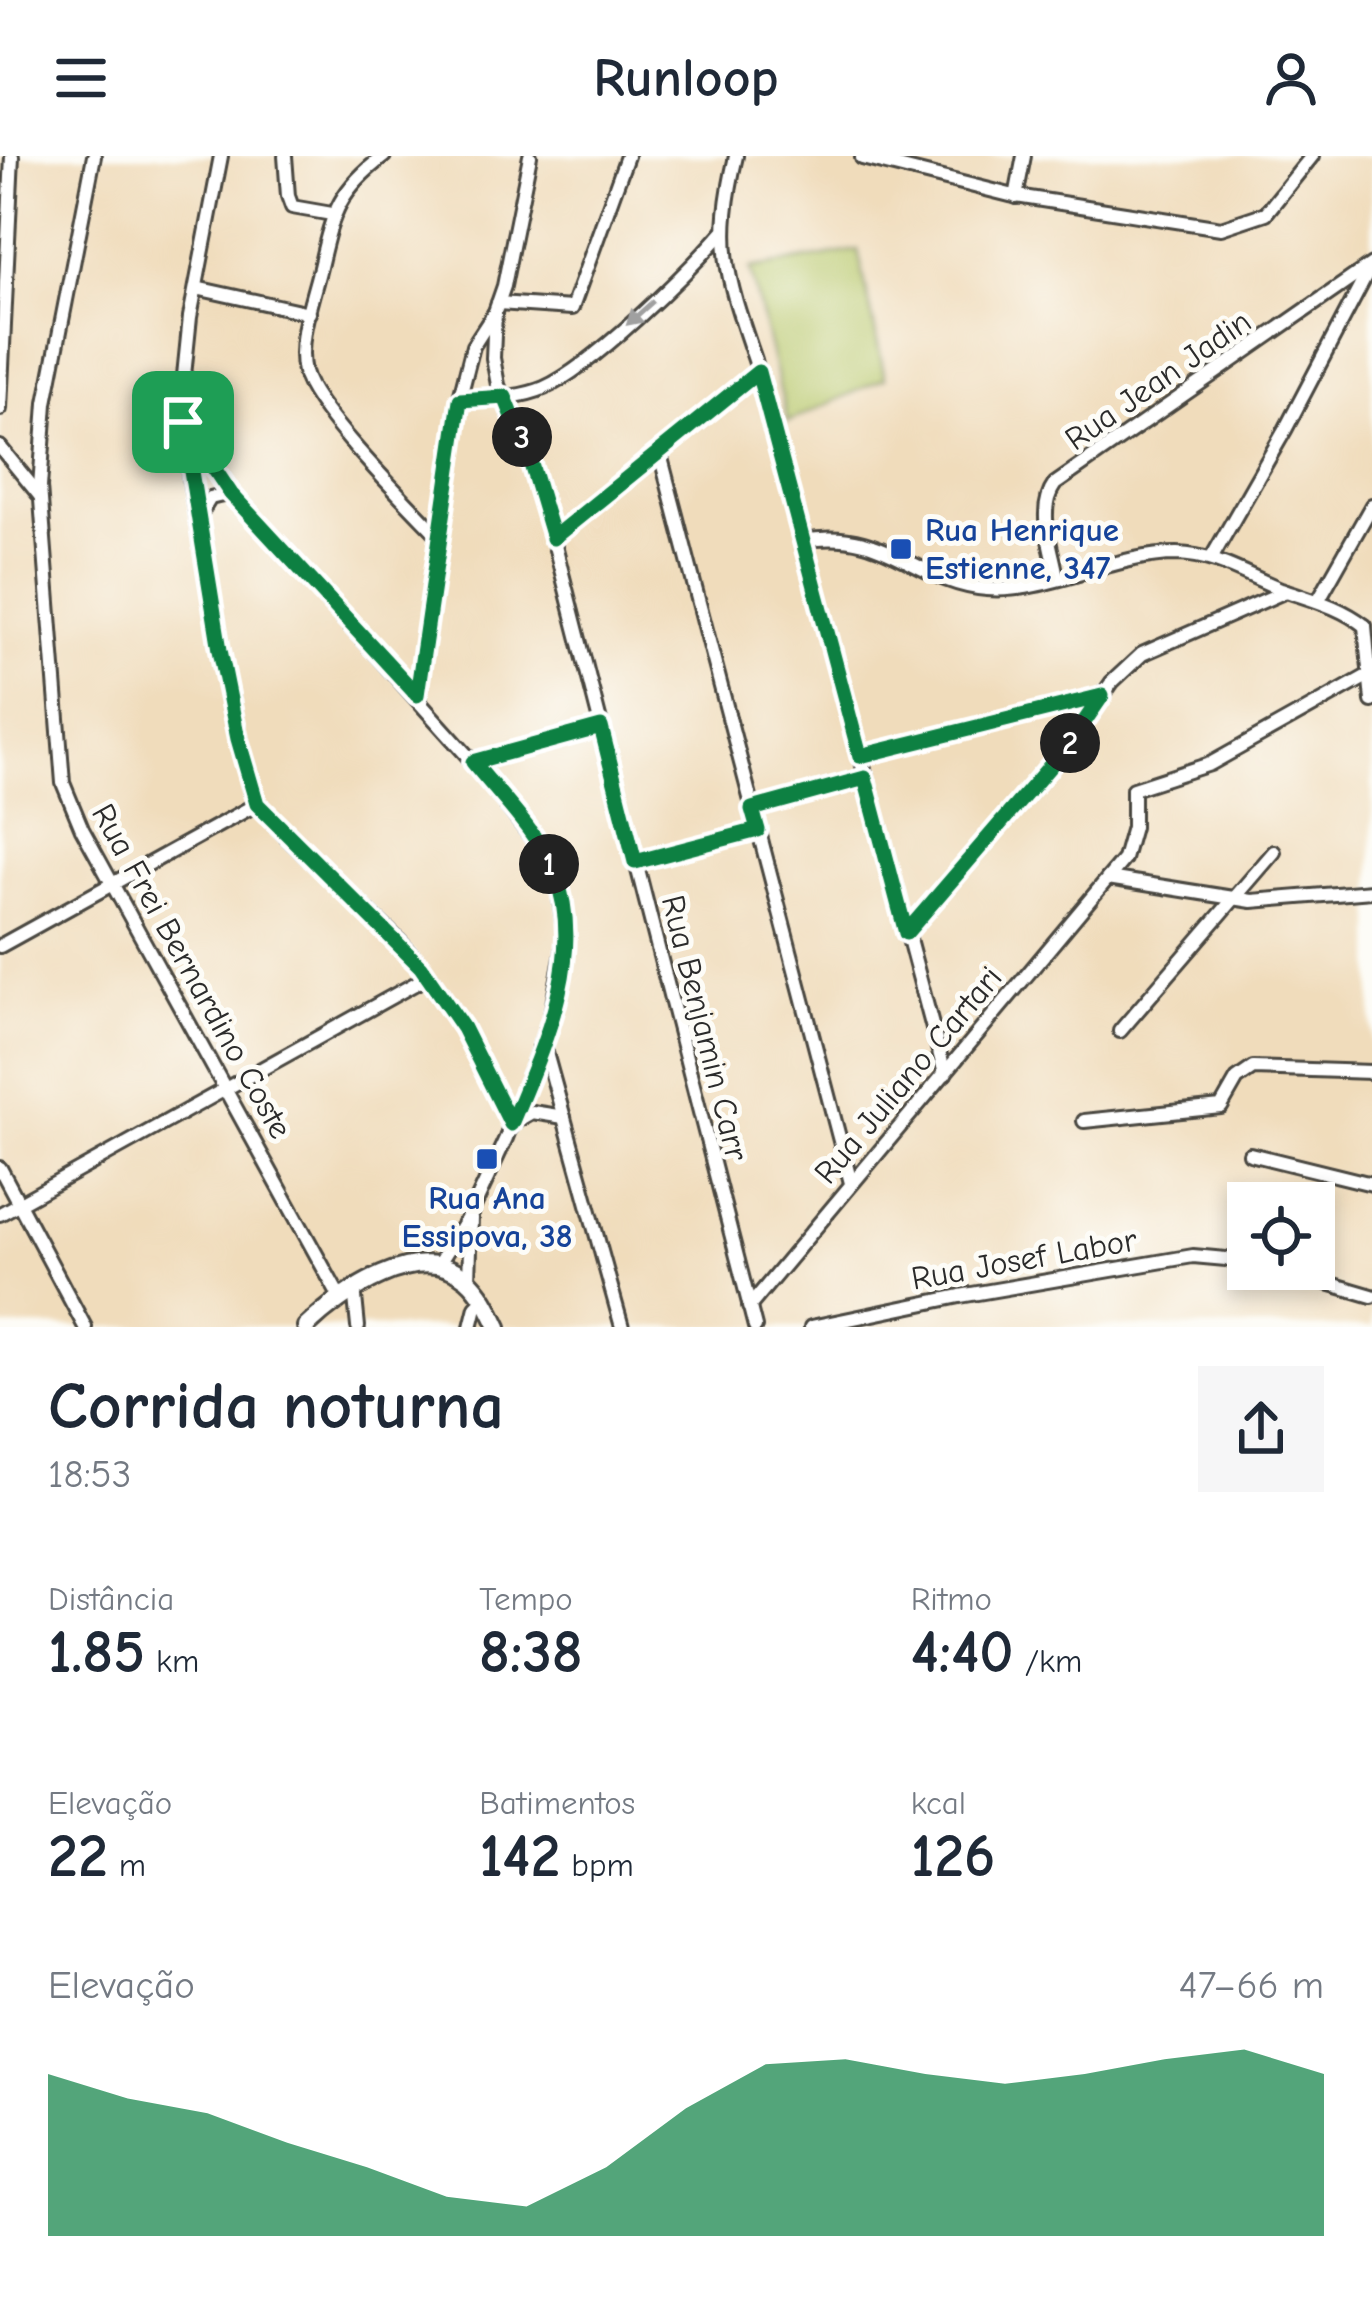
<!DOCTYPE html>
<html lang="pt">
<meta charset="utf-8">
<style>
:root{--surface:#fff;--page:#f6f6f7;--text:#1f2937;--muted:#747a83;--accent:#0b8043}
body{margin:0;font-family:"Comic Neue",sans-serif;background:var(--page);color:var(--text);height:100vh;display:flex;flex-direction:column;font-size:45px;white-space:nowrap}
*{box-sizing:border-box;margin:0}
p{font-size:39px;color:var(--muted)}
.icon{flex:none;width:66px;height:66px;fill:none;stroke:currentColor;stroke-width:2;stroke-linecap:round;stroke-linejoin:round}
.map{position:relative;height:1171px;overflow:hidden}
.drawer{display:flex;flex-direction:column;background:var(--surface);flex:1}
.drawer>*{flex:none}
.tools{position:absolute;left:1227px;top:1026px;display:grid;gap:24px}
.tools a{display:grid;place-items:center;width:108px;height:108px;border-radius:0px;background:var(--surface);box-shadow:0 6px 18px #0003;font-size:60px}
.pin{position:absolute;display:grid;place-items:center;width:102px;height:102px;color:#fff;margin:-51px;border-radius:24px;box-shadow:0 6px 18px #0006}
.km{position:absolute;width:60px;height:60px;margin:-30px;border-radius:50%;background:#222;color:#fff;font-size:33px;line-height:60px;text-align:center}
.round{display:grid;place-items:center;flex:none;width:126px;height:126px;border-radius:0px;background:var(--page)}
.headline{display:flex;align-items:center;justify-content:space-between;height:204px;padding:0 48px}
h1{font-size:66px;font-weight:600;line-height:90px}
.metrics{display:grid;grid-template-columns:repeat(3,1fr);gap:18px;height:204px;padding:12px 48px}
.metrics div{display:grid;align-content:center}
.metrics b{font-size:60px;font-weight:600}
.metrics small{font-size:33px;font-weight:400}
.metrics p{font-size:33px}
.chart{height:336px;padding:24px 48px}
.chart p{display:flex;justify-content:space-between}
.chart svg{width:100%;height:216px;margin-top:12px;fill:var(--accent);opacity:.7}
header{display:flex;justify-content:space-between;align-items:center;height:156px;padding:0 48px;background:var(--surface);font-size:54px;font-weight:600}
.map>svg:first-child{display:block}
.green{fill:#b7c76a;stroke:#71794a;stroke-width:3}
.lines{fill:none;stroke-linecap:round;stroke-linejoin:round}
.street-casing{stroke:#494641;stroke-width:18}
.secondary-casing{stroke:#494641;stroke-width:22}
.street{stroke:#fff;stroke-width:12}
.secondary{stroke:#fff;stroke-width:16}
.oneway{fill:#a0a0a0}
.route-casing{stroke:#fff;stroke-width:24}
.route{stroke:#0b8043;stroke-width:15}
.transit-dot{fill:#1a4fb4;stroke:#fdfcf7;stroke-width:4.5}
.labels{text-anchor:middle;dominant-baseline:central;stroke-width:10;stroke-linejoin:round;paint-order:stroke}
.street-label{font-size:33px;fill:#2b2b2b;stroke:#fdfcf7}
.transit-label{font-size:33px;font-weight:bold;fill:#164399;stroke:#fdfcf7;text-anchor:start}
</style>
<header><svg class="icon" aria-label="menu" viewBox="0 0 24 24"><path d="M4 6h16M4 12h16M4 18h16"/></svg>Runloop<svg class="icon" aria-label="person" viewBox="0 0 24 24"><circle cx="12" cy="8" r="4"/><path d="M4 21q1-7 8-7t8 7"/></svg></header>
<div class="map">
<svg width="1372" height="1171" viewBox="0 0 1372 1171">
<rect width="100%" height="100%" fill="#fdfcf7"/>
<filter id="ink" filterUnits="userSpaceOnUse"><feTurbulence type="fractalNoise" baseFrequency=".00833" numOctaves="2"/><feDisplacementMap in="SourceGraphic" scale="24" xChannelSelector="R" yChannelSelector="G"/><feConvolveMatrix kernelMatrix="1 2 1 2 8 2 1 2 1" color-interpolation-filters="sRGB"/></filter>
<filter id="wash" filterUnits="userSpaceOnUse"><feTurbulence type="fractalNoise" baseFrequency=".004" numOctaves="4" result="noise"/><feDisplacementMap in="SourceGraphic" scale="48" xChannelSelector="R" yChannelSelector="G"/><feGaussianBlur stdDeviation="2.7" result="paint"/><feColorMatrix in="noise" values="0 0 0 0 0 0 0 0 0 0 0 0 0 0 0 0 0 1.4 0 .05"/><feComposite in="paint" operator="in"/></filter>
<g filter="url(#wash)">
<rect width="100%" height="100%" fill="#f0dcbb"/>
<path class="green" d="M858,94L885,222L788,266L750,113Z"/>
</g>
<g filter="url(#ink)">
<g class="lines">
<defs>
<g id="street">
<path d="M94,0L46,247L40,331L63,627L82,673L339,1140"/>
<path d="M221,0L190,161L181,249L187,306L220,494L251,634C267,674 365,749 400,786C449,838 481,904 511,968L532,956L564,961"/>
<path d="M285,0L288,40L292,51L332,58"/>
<path d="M384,0C340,33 333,55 321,107C314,139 296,183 304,216C312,252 409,349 438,379"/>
<path d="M530,0L504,130L495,156L493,202L498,229L528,298L553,382L755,1171"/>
<path d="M736,0C715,90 726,119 755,204L945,918"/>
<path d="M862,2L1010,39L1221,72L1266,57L1312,0"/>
<path d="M1016,41L1024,0"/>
<path d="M196,132L309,157"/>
<path d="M498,147L572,152L627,0"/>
<path d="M460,244C488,242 518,243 544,232C592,211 686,118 723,76"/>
<path d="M0,253L12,0"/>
<path d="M184,266L231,337L473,606L541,693L558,729L566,780L550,865L506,982L472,1055L438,1109"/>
<path d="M0,291L40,340"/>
<path d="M660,298L851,1027"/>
<path d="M197,363L210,342L231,337"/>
<path d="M553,382L758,216"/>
<path d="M803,385C887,370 915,427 987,433C1046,438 1114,398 1177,398C1216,399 1246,419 1281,433C1312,444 1339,450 1365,470"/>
<path d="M1211,403L1285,274L1371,110"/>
<path d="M1057,421C1052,391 1036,354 1055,328L1372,108"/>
<path d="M1319,443L1372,349"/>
<path d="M1365,470L1372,545"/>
<path d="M417,539L461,237L473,190L495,156"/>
<path d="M860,600L1101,540"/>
<path d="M473,606L601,571"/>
<path d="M752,653L865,622"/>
<path d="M635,706L758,674"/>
<path d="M1108,722L1252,745L1372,735"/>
<path d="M906,777L1069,588L1112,526L1142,498L1286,435"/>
<path d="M0,790L257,648"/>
<path d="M1120,875L1274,696"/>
<path d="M543,886L622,1171"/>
<path d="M1084,965L1221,951L1237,923L1253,912L1372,916"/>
<path d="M1250,998L1372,1028"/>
<path d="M0,1012L85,1171"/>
<path d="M0,1058L429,820"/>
<path d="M1280,1113L1372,1140"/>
<path d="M469,1124L471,1062"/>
<path d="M354,1131L358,1171"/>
<path d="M749,1151L1124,703L1133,671V633L1210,608L1369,519"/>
<path d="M471,1171L476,1151L484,1143"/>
<path d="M811,1171L960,1140L1193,1100L1248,1105"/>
</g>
<path id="secondary" d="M306,1171C341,1137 419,1082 467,1123C482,1136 490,1154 498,1171"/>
</defs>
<use href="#street" class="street-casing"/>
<use href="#secondary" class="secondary-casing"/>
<use href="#street" class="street"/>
<use href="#secondary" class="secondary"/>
</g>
<defs><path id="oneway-solid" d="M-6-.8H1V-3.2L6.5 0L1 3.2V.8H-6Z" transform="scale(3)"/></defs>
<use class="oneway" href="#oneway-solid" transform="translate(640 157) rotate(138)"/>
</g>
<g class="lines" filter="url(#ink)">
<defs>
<path id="route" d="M758,216L860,600L1102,540L1069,588L906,777L865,622L752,653L758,674L635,706L601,571L473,606C501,641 538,677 555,718C587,800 542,893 511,968L463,872L421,811L257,648L238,583L220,494L183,266L231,338L417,539L460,244L505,241L528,298L553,382Z"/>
</defs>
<use href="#route" class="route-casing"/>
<use href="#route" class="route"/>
</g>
<g class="transit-dot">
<rect x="889" y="381" width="24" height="24" rx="6"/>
<rect x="475" y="991" width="24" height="24" rx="6"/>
</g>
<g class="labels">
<g class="street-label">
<text transform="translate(1158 224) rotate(-35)">Rua Jean Jadin</text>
<text transform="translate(192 815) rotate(61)">Rua Frei Bernardino Coste</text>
<text transform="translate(705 872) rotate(76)">Rua Benjamin Carr</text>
<text transform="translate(908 919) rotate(-50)">Rua Juliano Cartari</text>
<text transform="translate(1024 1103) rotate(-10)">Rua Josef Labor</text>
</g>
<g class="transit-label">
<text x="925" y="374">Rua Henrique<tspan x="925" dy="38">Estienne, 347</tspan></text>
<text x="487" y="1042" text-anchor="middle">Rua Ana<tspan x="487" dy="38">Essipova, 38</tspan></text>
</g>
</g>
</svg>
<div class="tools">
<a><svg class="icon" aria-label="locate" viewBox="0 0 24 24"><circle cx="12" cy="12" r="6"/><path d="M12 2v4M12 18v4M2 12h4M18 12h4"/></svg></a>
</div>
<div class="pin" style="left:183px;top:266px;background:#1e9e55"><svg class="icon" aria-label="arrive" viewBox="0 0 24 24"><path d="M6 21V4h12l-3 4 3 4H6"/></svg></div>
<b class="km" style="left:549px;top:708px">1</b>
<b class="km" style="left:1070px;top:587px">2</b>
<b class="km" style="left:522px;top:281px">3</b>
</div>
<section class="drawer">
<div class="headline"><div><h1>Corrida noturna</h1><p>18:53</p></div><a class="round"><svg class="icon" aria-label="share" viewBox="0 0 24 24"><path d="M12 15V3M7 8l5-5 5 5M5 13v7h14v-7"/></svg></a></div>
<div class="metrics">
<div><p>Distância</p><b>1.85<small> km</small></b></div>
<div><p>Tempo</p><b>8:38</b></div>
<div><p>Ritmo</p><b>4:40<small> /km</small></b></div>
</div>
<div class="metrics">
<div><p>Elevação</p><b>22<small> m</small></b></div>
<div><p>Batimentos</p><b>142<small> bpm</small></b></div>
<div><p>kcal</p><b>126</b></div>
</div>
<div class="chart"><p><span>Elevação</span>47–66 m</p>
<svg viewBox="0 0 160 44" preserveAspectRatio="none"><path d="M0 44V11L10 16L20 19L30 25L40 30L50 36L60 38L70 30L80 18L90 9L100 8L110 11L120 13L130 11L140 8L150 6L160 11V44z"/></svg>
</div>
</section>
